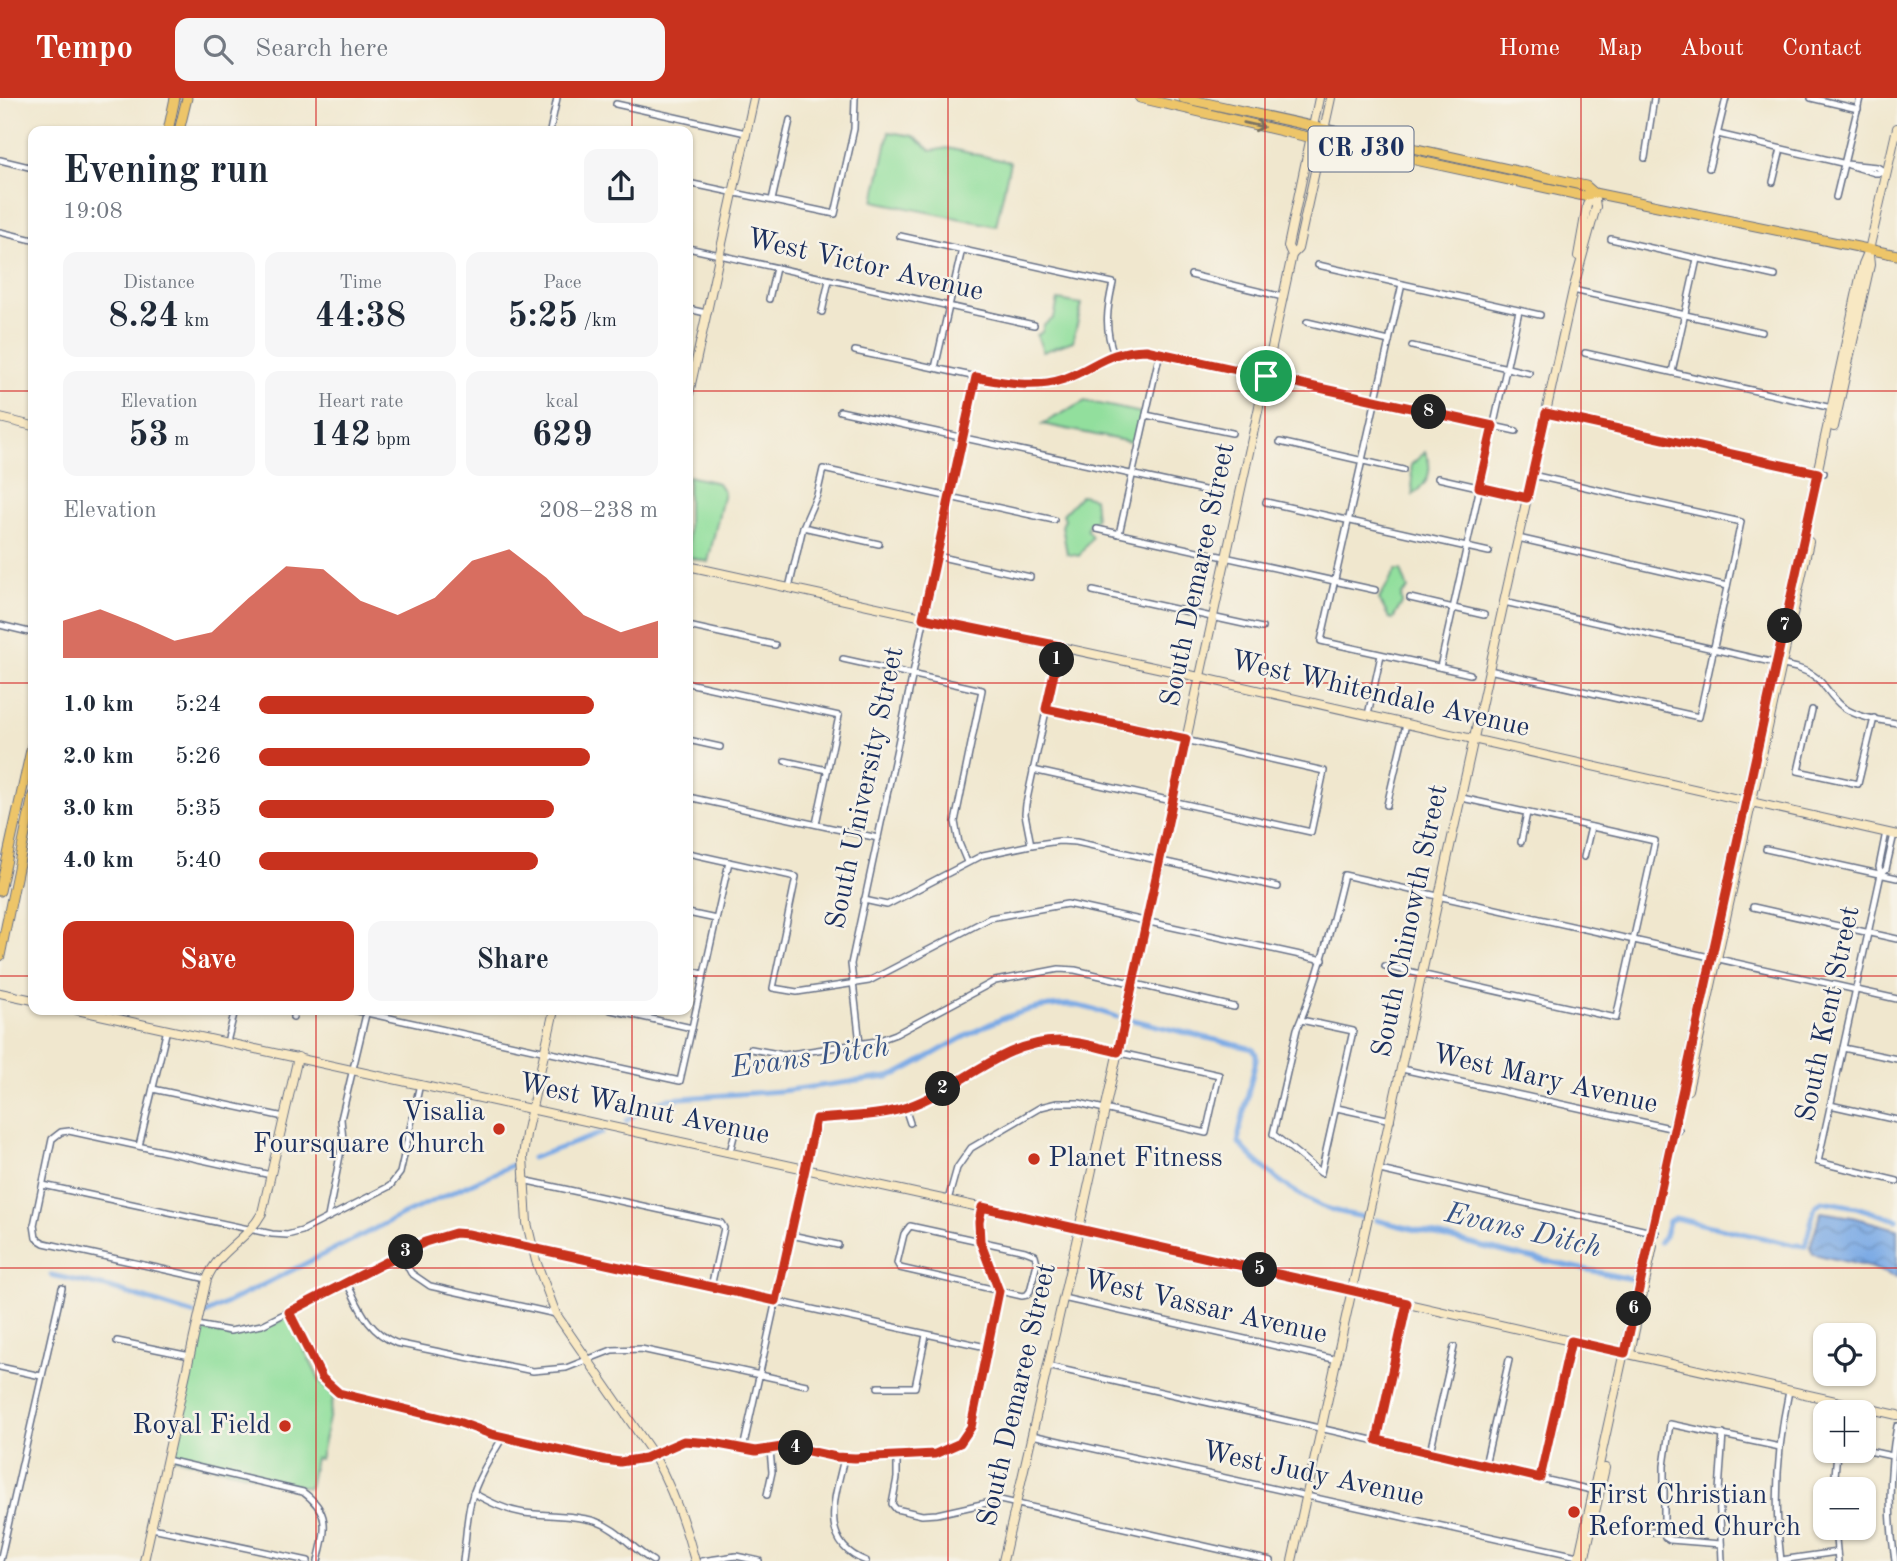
<!DOCTYPE html>
<meta charset="utf-8">
<style>
:root{--surface:#fff;--page:#f6f6f7;--text:#1f2937;--muted:#747a83;--accent:#c8321e}
body{margin:0;font-family:"Old Standard TT",serif;background:var(--page);color:var(--text);height:100vh;display:flex;flex-direction:column;font-size:26px;white-space:nowrap}
*{box-sizing:border-box;margin:0}
p{font-size:23px;color:var(--muted)}
.icon{flex:none;width:38px;height:38px;fill:none;stroke:currentColor;stroke-width:2;stroke-linecap:round;stroke-linejoin:round}
.map{position:relative;flex:1;overflow:hidden}
.details{position:absolute;left:28px;top:28px;width:665px;height:889px;display:flex;flex-direction:column;background:var(--surface);border-radius:14px;box-shadow:0 2px 5px #0004}
.details>*{flex:none}
.buttons{position:absolute;left:1813px;top:1225px;display:grid;gap:14px}
.buttons a{display:grid;place-items:center;width:63px;height:63px;border-radius:14px;background:var(--surface);box-shadow:0 2px 5px #0004;font-size:35px}
.pin{position:absolute;display:grid;place-items:center;width:60px;height:60px;color:#fff;margin:-30px;border:4px solid #fff;border-radius:50%;box-shadow:0 2px 7px #0007}
.km{position:absolute;width:35px;height:35px;margin:-18px;border-radius:50%;background:#222;color:#fff;font-size:19px;line-height:35px;text-align:center}
.round{display:grid;place-items:center;flex:none;width:74px;height:74px;border-radius:14px;background:var(--page)}
.summary{display:flex;align-items:center;justify-content:space-between;height:119px;padding:0 35px}
h1{font-size:38px;font-weight:600;line-height:52px}
.metrics{display:grid;grid-template-columns:repeat(3,1fr);gap:10px;height:119px;padding:7px 35px}
.metrics div{display:grid;align-content:center;border-radius:14px;background:var(--page);text-align:center}
.metrics b{font-size:35px;font-weight:600}
.metrics small{font-size:19px;font-weight:400}
.metrics p{font-size:19px}
.chart{height:196px;padding:14px 35px}
.chart p{display:flex;justify-content:space-between}
.chart svg{width:100%;height:126px;margin-top:7px;fill:var(--accent);opacity:.7}
.cta{display:flex;gap:14px;margin-top:auto;padding:14px 35px}
.cta a{flex:1;height:80px;border-radius:14px;background:var(--accent);color:#fff;font-size:28px;font-weight:600;line-height:80px;text-align:center}
.cta a+a{background:var(--page);color:var(--text)}
ul{padding:0 35px;list-style:none;font-size:23px}
li{display:grid;grid-template-columns:112px 84px 1fr;align-items:center;height:52px}
li i{height:18px;border-radius:9px;background:var(--accent)}
header{display:flex;align-items:center;gap:42px;box-sizing:border-box;height:98px;padding:0 35px;background:var(--accent);color:#fff}
header strong{font-size:33px}
nav{display:flex;gap:38px;margin-inline-start:auto;font-size:24px}
.search{width:490px;height:63px;background:var(--page);display:flex;align-items:center;gap:18px;box-sizing:border-box;padding:0 24px;border-radius:14px;color:var(--muted);font-size:26px}
.map>svg:first-child{display:block}
.green{fill:#92df9d;stroke:#56877e;stroke-width:2}
.water{fill:url(#water-waves);stroke:#4b6ca2;stroke-width:2}
.lines{fill:none;stroke-linecap:round;stroke-linejoin:round}
.canal{stroke:#7baae5;stroke-width:5}
.street-casing{stroke:#666f85;stroke-width:8}
.secondary-casing{stroke:#666f85;stroke-width:10}
.primary-casing{stroke:#666f85;stroke-width:11}
.street{stroke:#fff;stroke-width:5}
.secondary{stroke:#f8e8c3;stroke-width:8}
.primary{stroke:#edc569;stroke-width:9}
.oneway{stroke:#797263}
.route-casing{stroke:#fff;stroke-width:14}
.route{stroke:#c8321e;stroke-width:9}
.grid{fill:none;stroke:#d62828;stroke-width:2;stroke-opacity:0.55}
.poi-dot{fill:#c8321e;stroke:#f7f3e8;stroke-width:2.5}
.labels{text-anchor:middle;dominant-baseline:central;stroke-width:5;stroke-linejoin:round;paint-order:stroke}
.shield{fill:#f7f3e8;stroke:#5d6a87;stroke-width:2}
.shield-label{font-size:26px;font-weight:bold;fill:#1b2f5e}
.street-label{font-size:28px;fill:#1b2f5e;stroke:#f7f3e8}
.poi-label{font-size:28px;fill:#1b2f5e;stroke:#f7f3e8;text-anchor:end}
.water-label{font-size:30px;font-style:italic;fill:#385486;stroke:#f7f3e8}
</style>
<header>
<strong>Tempo</strong>
<div class="search"><svg class="icon" aria-label="search" viewBox="0 0 24 24"><circle cx="10" cy="10" r="6"/><path d="M15 15l6 6"/></svg>Search here</div>
<nav><a>Home</a><a>Map</a><a>About</a><a>Contact</a></nav>
</header>
<div class="map">
<svg width="1897" height="1463" viewBox="0 0 1897 1463">
<defs>
<pattern id="water-waves" width="16" height="10" patternUnits="userSpaceOnUse" patternTransform="scale(1.75)"><rect width="16" height="10" fill="#7baae5"/><path d="M0 5q4-4 8 0t8 0" fill="none" stroke="#648bbd"/></pattern>
</defs>
<rect width="100%" height="100%" fill="#f7f3e8"/>
<filter id="ink" filterUnits="userSpaceOnUse"><feTurbulence type="fractalNoise" baseFrequency=".0143" numOctaves="2"/><feDisplacementMap in="SourceGraphic" scale="14" xChannelSelector="R" yChannelSelector="G"/><feConvolveMatrix kernelMatrix="1 2 1 2 8 2 1 2 1" color-interpolation-filters="sRGB"/></filter>
<filter id="wash" filterUnits="userSpaceOnUse"><feTurbulence type="fractalNoise" baseFrequency=".00686" numOctaves="4" result="noise"/><feDisplacementMap in="SourceGraphic" scale="28" xChannelSelector="R" yChannelSelector="G"/><feGaussianBlur stdDeviation="1.57" result="paint"/><feColorMatrix in="noise" values="0 0 0 0 0 0 0 0 0 0 0 0 0 0 0 0 0 1.4 0 .05"/><feComposite in="paint" operator="in"/></filter>
<g filter="url(#wash)">
<rect width="100%" height="100%" fill="#f0e7ce"/>
<g class="green">
<path d="M889,34L913,38L931,53L947,50L1010,64L996,128L874,103Z"/>
<path d="M1058,202L1082,206L1073,243L1043,254L1037,237L1042,234L1044,227L1054,220Z"/>
<path d="M1085,303L1142,315L1135,345L1042,326Z"/>
<path d="M1425,354C1434,371 1429,385 1413,397L1411,367Z"/>
<path d="M688,378L718,385L724,394L708,464L688,459Z"/>
<path d="M1081,397L1094,400L1096,421L1088,427L1087,432L1092,439L1079,458L1067,456L1062,428L1065,421L1063,416Z"/>
<path d="M1396,472H1401L1408,491L1401,498L1402,505L1393,521L1389,520L1379,501Z"/>
<path d="M288,1219L320,1283L334,1297L320,1361L315,1360L309,1390L172,1359L201,1232C234,1241 258,1235 288,1219Z"/>
</g>
<path class="water" d="M1821,1114L1852,1119L1897,1131V1180L1873,1170L1813,1156L1810,1149Z"/>
<g class="lines">
<g class="canal">
<path d="M1133,922L1253,951L1256,956V962L1239,1035V1045C1260,1069 1292,1095 1321,1108C1335,1114 1349,1116 1363,1119"/>
<path d="M626,1023L650,1006L668,1001L781,993L888,979L897,976C950,949 1008,905 1070,907C1086,908 1102,914 1117,919"/>
<path d="M532,1060L602,1035"/>
<path d="M1376,1122L1512,1156L1631,1181L1635,1179L1642,1153"/>
<path d="M1660,1144L1665,1138L1669,1123L1675,1120L1795,1147"/>
<path d="M1798,1147L1805,1148L1815,1109L1822,1103L1856,1109L1897,1122"/>
<path d="M51,1177L110,1190L193,1216"/>
<path d="M205,1216L404,1116L515,1066"/>
</g>
</g>
</g>
<g filter="url(#ink)">
<g class="lines">
<defs>
<g id="street">
<path d="M1811,0L1858,11"/>
<path d="M616,6L746,35"/>
<path d="M550,33L557,0"/>
<path d="M1718,36L1846,66L1877,69L1887,75"/>
<path d="M1645,60L1654,0"/>
<path d="M0,62L33,70"/>
<path d="M1849,67L1875,75H1886"/>
<path d="M1709,70L1726,0"/>
<path d="M1773,84L1781,51"/>
<path d="M688,85L835,116L854,31L855,0"/>
<path d="M1836,99L1860,0"/>
<path d="M772,102L790,22"/>
<path d="M0,134L33,142"/>
<path d="M900,138L1113,185C1107,210 1104,231 1114,256"/>
<path d="M1611,141L1775,178"/>
<path d="M688,150L1034,227"/>
<path d="M1318,167L1540,217"/>
<path d="M1191,177L1283,199"/>
<path d="M1402,186L1321,543L1470,576"/>
<path d="M1573,192L1762,234"/>
<path d="M769,201L776,170"/>
<path d="M688,211L706,215"/>
<path d="M822,214L829,182"/>
<path d="M1307,224L1389,243"/>
<path d="M1412,248L1529,275"/>
<path d="M855,253L1000,284L1025,287L1065,281L1114,256L1146,252L1516,333"/>
<path d="M1585,255L1832,310"/>
<path d="M935,270L962,151"/>
<path d="M1672,274L1697,161"/>
<path d="M840,313L1218,395"/>
<path d="M1546,315L1824,375"/>
<path d="M1146,317L1232,335"/>
<path d="M1280,344L1403,372"/>
<path d="M1438,380L1527,400"/>
<path d="M1266,404L1489,454"/>
<path d="M803,429L879,446"/>
<path d="M1097,431L1375,492"/>
<path d="M1119,436L1160,254"/>
<path d="M1518,440L1727,488"/>
<path d="M937,458L1030,479"/>
<path d="M789,490L803,429L817,397L823,371L1054,422"/>
<path d="M1093,493L1262,530"/>
<path d="M1410,500L1484,517"/>
<path d="M1504,504L1797,570C1826,579 1823,593 1843,609C1858,620 1879,622 1897,625"/>
<path d="M0,527L33,535"/>
<path d="M688,528L775,547"/>
<path d="M843,561L982,592L955,724L959,745L967,764"/>
<path d="M1440,569L1519,213"/>
<path d="M1489,572L1699,619L1741,424L1532,377"/>
<path d="M688,585L839,618L816,726"/>
<path d="M1812,612L1798,673L1858,686L1874,620"/>
<path d="M1368,617L1381,557"/>
<path d="M688,642L720,649"/>
<path d="M785,663L827,672"/>
<path d="M1033,672L1311,734L1324,673L1046,611"/>
<path d="M688,699L878,740"/>
<path d="M1387,707L1406,626"/>
<path d="M1886,734L1879,769L1881,776L1818,1064L1897,1083"/>
<path d="M1521,744L1527,715"/>
<path d="M1031,747L1025,716L1026,706L1060,548"/>
<path d="M1766,751L1897,780"/>
<path d="M688,755L796,779L773,890L797,894L869,883L990,820L1067,806L1323,862"/>
<path d="M1584,759L1591,729"/>
<path d="M1881,776L1886,771L1894,736"/>
<path d="M864,802L887,807L983,757L1031,747L1059,743L1076,744L1278,789"/>
<path d="M1753,809L1897,841"/>
<path d="M688,815L716,821"/>
<path d="M1385,868L1616,920L1655,743L1462,700"/>
<path d="M688,872L703,876"/>
<path d="M353,912L680,983L729,764"/>
<path d="M611,912L692,930"/>
<path d="M293,919L295,912"/>
<path d="M1301,922L1353,933L1321,1075L1273,1036L1297,931C1318,881 1331,830 1344,777L1897,901"/>
<path d="M227,944L235,912"/>
<path d="M860,946L851,866L976,279"/>
<path d="M1843,950L1897,961"/>
<path d="M751,951L784,957L877,943L896,936L995,883L1059,871L1075,872L1234,909"/>
<path d="M1402,971L1679,1032"/>
<path d="M153,991L284,1019"/>
<path d="M1830,1007L1897,1022"/>
<path d="M905,1010L910,1025"/>
<path d="M1337,1010L1391,1022"/>
<path d="M139,1048L167,931"/>
<path d="M730,1054L736,1030"/>
<path d="M1380,1072L1656,1135"/>
<path d="M523,1082L721,1125L724,1130L711,1189"/>
<path d="M43,1087L272,1136L287,1137L302,1133L390,1088L400,1075L420,986"/>
<path d="M328,1119L343,1042L341,1021L367,912"/>
<path d="M910,1128L1025,1153L1035,1157L1037,1165L1030,1193L1027,1197L1022,1198L900,1170L897,1165L904,1136Z"/>
<path d="M791,1137L838,1147"/>
<path d="M401,1156L411,1175L430,1188L556,1216"/>
<path d="M207,1181L44,1145L36,1140L34,1127L52,1041L61,1034L69,1033L271,1077"/>
<path d="M347,1185C360,1211 368,1234 396,1245L533,1273L566,1270L612,1252L641,1251L806,1287"/>
<path d="M1063,1200L1338,1262"/>
<path d="M289,1214L322,1280L329,1288L339,1295L459,1324L491,1336L605,1362L620,1364L645,1360L685,1343L714,1345L756,1353L782,1349L795,1350L836,1359L855,1360L935,1356L960,1345L971,1330L999,1193L980,1143L979,1124L982,1109"/>
<path d="M197,1227L230,1233L262,1227L425,1145L455,1135L532,1150L986,1249"/>
<path d="M117,1243L190,1258"/>
<path d="M1047,1268L1596,1393"/>
<path d="M0,1269L41,1278"/>
<path d="M878,1289H915L926,1237"/>
<path d="M1032,1337L1582,1459"/>
<path d="M1377,1342L1407,1205"/>
<path d="M743,1351L816,1021C845,1018 879,1019 907,1009C965,989 1009,939 1075,945L1219,977L1206,1035L1079,1005H1057L1041,1009L971,1050L957,1070L948,1102"/>
<path d="M1864,1352L1892,1358"/>
<path d="M1430,1354L1454,1249"/>
<path d="M897,1358V1380L892,1406L896,1411L922,1417L937,1416L1000,1402L1271,1463"/>
<path d="M844,1360C836,1397 817,1445 866,1463"/>
<path d="M167,1362L303,1394C332,1415 325,1433 318,1463"/>
<path d="M1485,1367L1509,1262"/>
<path d="M1540,1380L1571,1243"/>
<path d="M1834,1391L1837,1353"/>
<path d="M473,1395C490,1404 505,1412 524,1415C548,1418 571,1416 595,1423C619,1431 632,1451 653,1463"/>
<path d="M767,1397L772,1374L770,1352"/>
<path d="M152,1430L308,1463"/>
<path d="M1835,1430L1838,1463"/>
<path d="M1651,1434H1664L1665,1439L1670,1442L1721,1446"/>
<path d="M1664,1434V1368L1670,1326L1780,1349"/>
<path d="M1781,1462L1837,1454"/>
<path d="M0,1463L62,1190"/>
<path d="M463,1463C466,1443 466,1422 471,1403C477,1380 491,1359 503,1339"/>
<path d="M702,1463L736,1458L759,1463"/>
<path d="M1722,1463L1719,1393L1723,1336"/>
<path d="M1781,1463C1774,1406 1777,1349 1789,1293"/>
<path d="M1895,1463C1888,1417 1888,1374 1897,1328"/>
</g>
<g id="secondary">
<path d="M1292,157L1298,151L1331,0"/>
<path d="M1578,158L1587,107L1594,95"/>
<path d="M688,300L754,0"/>
<path d="M0,320L33,328"/>
<path d="M1834,329L1870,167L1869,157"/>
<path d="M688,468L1199,579L1897,737"/>
<path d="M0,895L33,902"/>
<path d="M77,912L1020,1118L1897,1317"/>
<path d="M554,912L526,1036L523,1059L527,1125L536,1163L556,1216L653,1356C672,1390 685,1425 695,1463"/>
<path d="M1688,992L1809,444"/>
<path d="M1630,1255L1653,1148"/>
<path d="M144,1463L207,1181C220,1150 246,1144 262,1115L298,959"/>
<path d="M1003,1463L1079,1131L1283,199L1292,157L1288,148L1319,0"/>
<path d="M1292,1463L1573,192L1596,109L1594,95"/>
<path d="M1578,1463L1863,166L1869,152L1897,30"/>
<path d="M1584,1463L1605,1370"/>
</g>
<g id="primary">
<path d="M1140,0L1299,37L1584,98L1594,95L1897,157"/>
<path d="M1183,0L1586,88L1594,95"/>
<path d="M168,33L175,0"/>
<path d="M179,33L187,0"/>
<path d="M0,793L33,643"/>
<path d="M0,858L33,697"/>
</g>
</defs>
<use href="#street" class="street-casing"/>
<use href="#secondary" class="secondary-casing"/>
<use href="#primary" class="primary-casing"/>
<use href="#street" class="street"/>
<use href="#secondary" class="secondary"/>
<use href="#primary" class="primary"/>
</g>
<defs><path id="oneway-shaft" d="M-6 0H5M1.5-3L5.5 0L1.5 3" fill="none" stroke-width="1.6" stroke-linecap="round" stroke-linejoin="round" transform="scale(1.75)"/></defs>
<use class="oneway" href="#oneway-shaft" transform="translate(1254 27) rotate(13)"/>
</g>
<g class="lines" filter="url(#ink)">
<defs>
<path id="route" d="M1146,252L1493,328L1479,389L1527,400L1546,315L1818,375L1625,1255L1571,1243L1540,1380L1377,1342L1407,1205L982,1109L979,1124L980,1143L999,1193L971,1329L960,1345L935,1356L855,1360L836,1359L795,1350L782,1349L756,1353L713,1345L684,1343L645,1360L620,1364L605,1362L491,1336L458,1324L339,1295L322,1280L289,1214L425,1144L455,1135L468,1136L776,1203L816,1021C845,1018 879,1019 907,1009C958,992 1002,943 1059,943C1079,943 1099,950 1118,954L1186,641L1046,611L1060,548L923,520L976,279C1005,285 1035,291 1064,281C1097,269 1106,253 1146,252Z"/>
</defs>
<use href="#route" class="route-casing"/>
<use href="#route" class="route"/>
</g>
<path class="grid" d="M316,0V33M632,0V33M948,0V1463M1265,0V1463M1581,0V1463M0,293H33M688,293H1897M0,585H33M688,585H1897M0,878H33M688,878H1897M316,912V1463M632,912V1463M0,1170H1897"/>
<g class="poi-dot">
<circle cx="499" cy="1031" r="7"/>
<circle cx="1034" cy="1061" r="7"/>
<circle cx="285" cy="1328" r="7"/>
<circle cx="1574" cy="1414" r="7"/>
</g>
<g class="labels">
<rect class="shield" x="1308.5" y="28.5" width="105" height="45" rx="5"/>
<g class="shield-label">
<text x="1361" y="51">CR J30</text>
</g>
<g class="street-label">
<text transform="translate(865 168) rotate(13)">West Victor Avenue</text>
<text transform="translate(1199 477) rotate(-78)">South Demaree Street</text>
<text transform="translate(1380 597) rotate(13)">West Whitendale Avenue</text>
<text transform="translate(866 690) rotate(-78)">South University Street</text>
<text transform="translate(1411 823) rotate(-78)">South Chinowth Street</text>
<text transform="translate(1829 916) rotate(-78)">South Kent Street</text>
<text transform="translate(1545 982) rotate(13)">West Mary Avenue</text>
<text transform="translate(644 1012) rotate(12)">West Walnut Avenue</text>
<text transform="translate(1205 1210) rotate(13)">West Vassar Avenue</text>
<text transform="translate(1018 1297) rotate(-77)">South Demaree Street</text>
<text transform="translate(1313 1377) rotate(12)">West Judy Avenue</text>
</g>
<g class="poi-label">
<text x="485" y="1015">Visalia<tspan x="485" dy="32">Foursquare Church</tspan></text>
<text x="1048" y="1061" text-anchor="start">Planet Fitness</text>
<text x="271" y="1328">Royal Field</text>
<text x="1588" y="1398" text-anchor="start">First Christian<tspan x="1588" dy="32">Reformed Church</tspan></text>
</g>
<g class="water-label">
<text transform="translate(810 960) rotate(-8)">Evans Ditch</text>
<text transform="translate(1523 1133) rotate(13)">Evans Ditch</text>
</g>
</g>
</svg>
<div class="buttons">
<a><svg class="icon" aria-label="locate" viewBox="0 0 24 24"><circle cx="12" cy="12" r="6"/><path d="M12 2v4M12 18v4M2 12h4M18 12h4"/></svg></a>
<a>+</a>
<a>−</a>
</div>
<div class="pin" style="left:1266px;top:278px;background:#1e9e55"><svg class="icon" aria-label="arrive" viewBox="0 0 24 24"><path d="M6 21V4h12l-3 4 3 4H6"/></svg></div>
<b class="km" style="left:1057px;top:562px">1</b>
<b class="km" style="left:943px;top:991px">2</b>
<b class="km" style="left:406px;top:1154px">3</b>
<b class="km" style="left:796px;top:1350px">4</b>
<b class="km" style="left:1260px;top:1172px">5</b>
<b class="km" style="left:1634px;top:1211px">6</b>
<b class="km" style="left:1785px;top:528px">7</b>
<b class="km" style="left:1429px;top:314px">8</b>
<section class="details">
<div class="summary"><div><h1>Evening run</h1><p>19:08</p></div><a class="round"><svg class="icon" aria-label="share" viewBox="0 0 24 24"><path d="M12 15V3M7 8l5-5 5 5M5 13v7h14v-7"/></svg></a></div>
<div class="metrics">
<div><p>Distance</p><b>8.24<small> km</small></b></div>
<div><p>Time</p><b>44:38</b></div>
<div><p>Pace</p><b>5:25<small> /km</small></b></div>
</div>
<div class="metrics">
<div><p>Elevation</p><b>53<small> m</small></b></div>
<div><p>Heart rate</p><b>142<small> bpm</small></b></div>
<div><p>kcal</p><b>629</b></div>
</div>
<div class="chart"><p><span>Elevation</span>208–238 m</p>
<svg viewBox="0 0 160 44" preserveAspectRatio="none"><path d="M0 44V31L10 27L20 32L30 38L40 35L50 23L60 12L70 13L80 24L90 29L100 23L110 10L120 6L130 16L140 29L150 35L160 31V44z"/></svg>
</div>
<ul>
<li><b>1.0 km</b>5:24<i style="width:84%"></i></li>
<li><b>2.0 km</b>5:26<i style="width:83%"></i></li>
<li><b>3.0 km</b>5:35<i style="width:74%"></i></li>
<li><b>4.0 km</b>5:40<i style="width:70%"></i></li>
</ul>
<div class="cta"><a>Save</a><a>Share</a></div>
</section>
</div>
